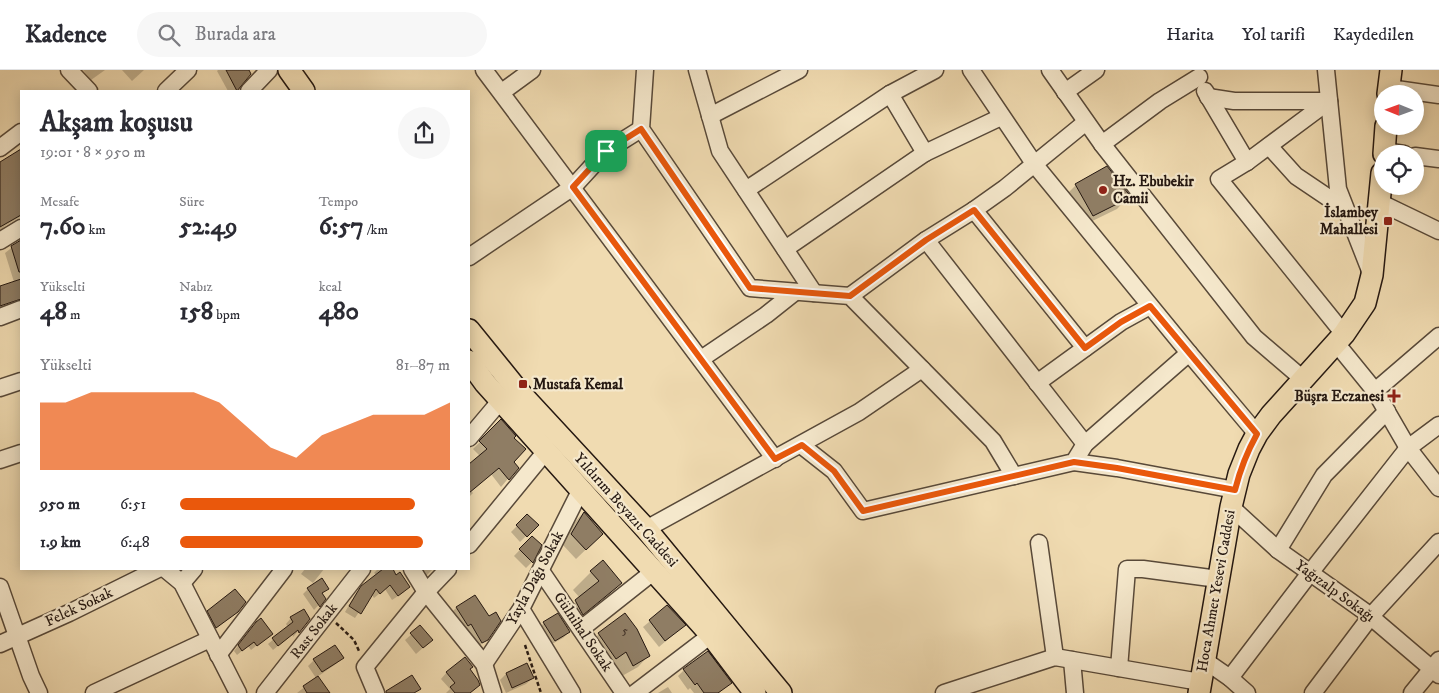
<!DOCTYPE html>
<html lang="tr">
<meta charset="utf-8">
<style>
:root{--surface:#fff;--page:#f7f7f7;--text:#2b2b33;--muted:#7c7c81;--line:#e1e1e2;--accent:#ea580c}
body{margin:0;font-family:"IM FELL DW Pica",serif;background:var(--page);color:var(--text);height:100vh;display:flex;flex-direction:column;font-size:19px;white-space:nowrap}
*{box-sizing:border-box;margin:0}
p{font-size:16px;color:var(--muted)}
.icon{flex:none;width:28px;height:28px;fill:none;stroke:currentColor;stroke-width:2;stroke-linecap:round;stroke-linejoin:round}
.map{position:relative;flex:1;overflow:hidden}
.sheet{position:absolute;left:20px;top:20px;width:450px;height:480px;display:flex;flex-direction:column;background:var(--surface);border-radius:0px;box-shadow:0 2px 12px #0003}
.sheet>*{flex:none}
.needle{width:32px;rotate:271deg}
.tools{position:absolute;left:1374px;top:15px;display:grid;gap:10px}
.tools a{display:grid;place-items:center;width:50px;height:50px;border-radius:50%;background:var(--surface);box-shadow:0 2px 12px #0003;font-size:25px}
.pin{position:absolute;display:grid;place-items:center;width:42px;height:42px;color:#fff;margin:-21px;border-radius:10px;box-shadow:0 2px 8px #0006}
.round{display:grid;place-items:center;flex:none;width:52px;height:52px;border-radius:26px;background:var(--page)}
.headline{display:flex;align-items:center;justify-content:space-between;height:85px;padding:0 20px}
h1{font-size:28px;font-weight:800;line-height:38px}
.figures{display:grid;grid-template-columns:repeat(3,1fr);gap:8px;height:85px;padding:5px 20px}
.figures div{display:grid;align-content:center}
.figures b{font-size:25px;font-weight:800}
.figures small{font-size:14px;font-weight:400}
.figures p{font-size:14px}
.chart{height:140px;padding:10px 20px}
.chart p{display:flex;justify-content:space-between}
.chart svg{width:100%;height:90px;margin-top:5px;fill:var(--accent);opacity:.7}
ul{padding:0 20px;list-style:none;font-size:16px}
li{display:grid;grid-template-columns:80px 60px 1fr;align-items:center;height:38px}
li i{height:12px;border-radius:6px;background:var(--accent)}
header{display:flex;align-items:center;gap:30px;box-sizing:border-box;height:70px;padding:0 25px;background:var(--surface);border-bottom:1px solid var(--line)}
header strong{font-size:24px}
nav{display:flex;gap:28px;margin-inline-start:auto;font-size:18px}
.search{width:350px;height:45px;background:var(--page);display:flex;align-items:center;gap:12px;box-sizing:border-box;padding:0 18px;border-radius:28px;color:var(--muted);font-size:19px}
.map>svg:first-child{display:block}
.shadow{fill:#0003}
.building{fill:#8f7d64;stroke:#251811}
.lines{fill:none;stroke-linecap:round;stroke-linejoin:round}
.minor-casing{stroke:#584939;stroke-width:19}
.major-casing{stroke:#251811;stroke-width:24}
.path{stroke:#251811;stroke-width:2.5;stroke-dasharray:4 2.5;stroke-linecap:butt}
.minor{stroke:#f5e8cc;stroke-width:16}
.major{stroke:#f0dbb1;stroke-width:21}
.route-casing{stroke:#fff;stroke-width:10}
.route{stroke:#ea580c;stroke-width:6}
.poi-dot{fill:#8f2418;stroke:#f5e8cc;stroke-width:2}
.labels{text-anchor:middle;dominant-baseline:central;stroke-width:4.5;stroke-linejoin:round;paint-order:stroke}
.number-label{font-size:12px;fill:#403126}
.poi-label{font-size:15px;font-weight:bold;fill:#251811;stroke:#f5e8cc;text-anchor:start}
.street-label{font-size:15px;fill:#251811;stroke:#f5e8cc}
</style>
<header>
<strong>Kadence</strong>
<div class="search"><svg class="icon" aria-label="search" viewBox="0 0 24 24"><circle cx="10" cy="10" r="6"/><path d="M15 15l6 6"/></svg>Burada ara</div>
<nav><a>Harita</a><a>Yol tarifi</a><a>Kaydedilen</a></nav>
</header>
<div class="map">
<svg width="1439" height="623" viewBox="0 0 1439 623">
<rect width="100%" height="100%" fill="#f0dbb1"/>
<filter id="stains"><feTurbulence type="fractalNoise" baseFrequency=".004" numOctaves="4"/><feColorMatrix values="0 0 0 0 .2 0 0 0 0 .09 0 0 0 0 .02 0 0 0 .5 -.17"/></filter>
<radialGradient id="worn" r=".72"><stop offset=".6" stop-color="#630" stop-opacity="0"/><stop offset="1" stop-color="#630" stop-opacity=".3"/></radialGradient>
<g class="shadow">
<path d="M83,0H105L91,10Z"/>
<path d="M122,0H144L132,11Z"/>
<path d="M218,0H248L250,4L236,21H228L217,1Z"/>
<path d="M21,79V148L20,147L5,156L0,161V93Z"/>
<path d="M1076,115L1129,126L1117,139L1080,157L1063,128Z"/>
<path d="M19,172H21V234L0,239V217L14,212L5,183Z"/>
<path d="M501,351L512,368L513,392L517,398L501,417L491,404L471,421L473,423L469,427V396L480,386L473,379Z"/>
<path d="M583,443L602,464L576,489L562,474L574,453Z"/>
<path d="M527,446L537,455L520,472L511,462Z"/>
<path d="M532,467L540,475L532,492L526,498L514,486Z"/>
<path d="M305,499H324L313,513L301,504Z"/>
<path d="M378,499H392L404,522L392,530L385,519L374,528L371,524L355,548L345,542L356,523L377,505L374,503Z"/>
<path d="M415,499H433L423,509Z"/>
<path d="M591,502L621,513L603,531L567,559L569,562L563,568L548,576L538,559L544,553L559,548L580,528L573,520Z"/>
<path d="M327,518L322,524L324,529L314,540L303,524L308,519Z"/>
<path d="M475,526L487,569L476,579L450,544L456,538Z"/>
<path d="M667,537L684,555L659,577L643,557Z"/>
<path d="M237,541L210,563L202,548L208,542Z"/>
<path d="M291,548L309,549L293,567L292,564L273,580L268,574L288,557L286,554Z"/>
<path d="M420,557L425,576L416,584L405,570Z"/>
<path d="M251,559L271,564L251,580L248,576L237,585L234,581Z"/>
<path d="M599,564L649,585L638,597L622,606L614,592L604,599L588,575Z"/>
<path d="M343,588L336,594L317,607L325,623H297L316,608L308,596L314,590Z"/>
<path d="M527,595L533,608L526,614L506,623L500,610L506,604Z"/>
<path d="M469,600L479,615L470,623H446L450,619L441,609L447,602Z"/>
<path d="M684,600L730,613L719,623H694L690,618L688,620L678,606Z"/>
<path d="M668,617L672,623H658Z"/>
</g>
<g class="building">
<path d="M226,0H249L251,4L237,21Z"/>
<path d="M21,79V145L0,157V92Z"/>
<path d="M1107,96L1131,127L1093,146L1075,114Z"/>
<path d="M21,170V202H19L11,176Z"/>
<path d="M21,209V229L0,236V216Z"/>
<path d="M501,349L516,366L514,368L526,379L514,392L519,398L509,410L499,398L469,423V394L487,379L479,371Z"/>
<path d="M584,442L603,464L586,480L571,464Z"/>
<path d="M527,444L539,455L527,467L516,455Z"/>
<path d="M532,466L542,475L533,493L519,479Z"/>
<path d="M603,490L622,513L583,545L575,530L599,511L590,501Z"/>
<path d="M383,499H393L396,505L400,502L410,517L398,526L390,515L380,524L376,519L361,544L349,536L361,516Z"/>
<path d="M322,508L329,519L322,523L326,529L320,537L307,518Z"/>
<path d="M235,519L246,532L238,542L216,558L207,541Z"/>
<path d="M475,525L489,546L496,542L501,551L488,570L482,573L471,554L468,556L456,537Z"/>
<path d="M667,535L686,555L665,571L649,550Z"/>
<path d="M304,539L310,549L299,563L298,560L278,576L272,568L293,552L290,547Z"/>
<path d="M558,543L570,562L555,571L543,552Z"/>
<path d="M625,543L637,559L650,586L633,596L626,582L616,589L598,563Z"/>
<path d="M261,548L273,564L257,576L254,572L242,581L238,575L256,552Z"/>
<path d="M420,555L433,570L423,578L410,563Z"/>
<path d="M335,575L344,588L322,602L313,589Z"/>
<path d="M708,581L732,613L718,623H704L697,613L695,615L683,599Z"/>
<path d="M465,587L473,597L470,599L478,610L480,615L470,623H455L450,617L455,613L446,602Z"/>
<path d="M527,593L534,608L512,618L506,603Z"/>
<path d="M412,605L421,619L414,623H386V621Z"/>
<path d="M318,606L330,623H307L303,616Z"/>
</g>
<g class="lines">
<defs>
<g id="minor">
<path d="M69,0L89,21"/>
<path d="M484,0L775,389"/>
<path d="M645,0L641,59L750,218L850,226L993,371L1014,406"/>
<path d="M697,0L720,81L814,223"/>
<path d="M971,0L1035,95L1189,283L1257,364"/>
<path d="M1050,0L1102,74L1254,267L1303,309"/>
<path d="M1326,0L1338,119L1371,203"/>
<path d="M1389,18L1439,25"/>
<path d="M166,21L188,0"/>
<path d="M249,21L269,0"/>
<path d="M1205,21L1247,92"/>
<path d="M502,22L532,0"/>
<path d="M1065,22L1096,0"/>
<path d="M890,24L925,83"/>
<path d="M1208,27L1234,31H1329"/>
<path d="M1329,31L1247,92L1219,109L1344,264"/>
<path d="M710,46L799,0"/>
<path d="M1102,74L1160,31L1199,7"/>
<path d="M1269,76L1296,106L1345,139"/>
<path d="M0,78L21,62"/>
<path d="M1384,81L1404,84"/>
<path d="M1415,86L1439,89"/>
<path d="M746,120L890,24L935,0"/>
<path d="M1381,133L1439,161"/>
<path d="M974,140L1085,278"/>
<path d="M926,170L1085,374"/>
<path d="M0,171L21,158"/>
<path d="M785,179L925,83L1001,47"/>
<path d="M469,187L573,117L606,81L641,59"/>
<path d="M850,226L926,170L974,140L1005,118L1086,52"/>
<path d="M0,247L21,239"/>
<path d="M1336,273L1375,321L1408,378L1439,418"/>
<path d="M701,289L766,245L795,222"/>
<path d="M1037,313L1121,252L1150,236"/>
<path d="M0,318L21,311"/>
<path d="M1375,321L1439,266"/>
<path d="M469,368L501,330"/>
<path d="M801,375L834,401L863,441L1074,392L1085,374L1189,283"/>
<path d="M0,390L21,383"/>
<path d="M1074,392L1117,398L1235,420"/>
<path d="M1231,437L1278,480L1364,541L1439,605"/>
<path d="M646,459L859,342L922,299"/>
<path d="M1039,473L1055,587"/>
<path d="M469,475L546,381"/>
<path d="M1278,480L1324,405L1387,341"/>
<path d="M165,499L182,513L238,623"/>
<path d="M412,499L426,522L484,594L493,623"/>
<path d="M541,501L624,623"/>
<path d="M182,513L194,499"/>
<path d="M0,517L31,606L39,623"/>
<path d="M521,539L572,623"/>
<path d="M581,559L653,502"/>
<path d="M0,574L69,543L158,499"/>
<path d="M218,585L284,499"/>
<path d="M1072,590L1075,623"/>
<path d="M1204,590L1230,608L1247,623"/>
<path d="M484,594L521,539L581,419"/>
<path d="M1119,598L1127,499H1143L1218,509"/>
<path d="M1230,608L1310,503L1408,378L1439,355"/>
<path d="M94,623L210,569"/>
<path d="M265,623L362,499"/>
<path d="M376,623L365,597L426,522L448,499"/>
<path d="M635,623L711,565"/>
<path d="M944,623L1055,587L1200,612"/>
<path d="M1313,623L1371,546L1439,472"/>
<path d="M1412,623L1439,590"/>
</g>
<g id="major">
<path d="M289,0L304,21"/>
<path d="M1388,24L1391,0"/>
<path d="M1384,84L1386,56"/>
<path d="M469,260L520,323L646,459L781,623"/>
<path d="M469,291L485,313L711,565L755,623"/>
<path d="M1199,623L1231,437L1239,404L1249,379L1257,364L1271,345L1344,264L1365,233L1372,205L1382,103"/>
</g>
</defs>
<use href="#minor" class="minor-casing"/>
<use href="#major" class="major-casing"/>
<g class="path">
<path d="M336,553L354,570L359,581"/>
<path d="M525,575L541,623"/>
</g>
<use href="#minor" class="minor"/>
<use href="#major" class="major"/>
</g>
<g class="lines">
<defs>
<path id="route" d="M641,59L750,218L850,226L926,170L974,140L1085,278L1121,252L1150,236L1257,364C1247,382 1240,400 1235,420L1117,398L1074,392L863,441L834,401L802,375L775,389L573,117L606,81Z"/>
</defs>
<use href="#route" class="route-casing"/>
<use href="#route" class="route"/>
</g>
<g class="poi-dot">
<circle cx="1103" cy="120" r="5"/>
<rect x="1383" y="146" width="10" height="10" rx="2.5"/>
<rect x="518" y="309" width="10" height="10" rx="2.5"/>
<path d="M1391.5 318.5h5v5h5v5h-5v5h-5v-5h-5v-5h5z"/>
</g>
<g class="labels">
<g class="number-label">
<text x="625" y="560">5</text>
</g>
<g class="poi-label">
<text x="1113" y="111">Hz. Ebubekir<tspan x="1113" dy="17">Camii</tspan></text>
<text x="1378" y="142" text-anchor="end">İslambey<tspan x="1378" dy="17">Mahallesi</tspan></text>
<text x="533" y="314">Mustafa Kemal</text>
<text x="1384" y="326" text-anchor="end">Büşra Eczanesi</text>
</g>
<g class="street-label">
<text transform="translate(626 440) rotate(48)">Yıldırım Beyazıt Caddesi</text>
<text transform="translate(535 508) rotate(-62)">Yayla Dağı Sokak</text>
<text transform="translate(1216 521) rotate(-80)">Hoca Ahmet Yesevi Caddesi</text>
<text transform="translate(1335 521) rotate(36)">Yağızalp Sokağı</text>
<text transform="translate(79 537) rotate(-25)">Felek Sokak</text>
<text transform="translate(314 561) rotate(-52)">Rast Sokak</text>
<text transform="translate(583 562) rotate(56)">Gülnihal Sokak</text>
</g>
</g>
<rect width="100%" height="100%" filter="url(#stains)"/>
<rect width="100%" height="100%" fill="url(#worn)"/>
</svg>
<div class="tools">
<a><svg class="needle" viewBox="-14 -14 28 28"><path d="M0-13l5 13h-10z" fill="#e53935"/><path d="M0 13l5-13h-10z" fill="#7c7c81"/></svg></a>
<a><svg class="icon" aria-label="locate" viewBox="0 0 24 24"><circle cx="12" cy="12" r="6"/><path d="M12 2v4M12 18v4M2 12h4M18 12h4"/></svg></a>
</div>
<div class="pin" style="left:606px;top:81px;background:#1e9e55"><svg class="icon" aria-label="arrive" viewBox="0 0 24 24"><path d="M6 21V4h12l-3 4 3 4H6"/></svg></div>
<section class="sheet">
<div class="headline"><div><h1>Akşam koşusu</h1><p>19:01 · 8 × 950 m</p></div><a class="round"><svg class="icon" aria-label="share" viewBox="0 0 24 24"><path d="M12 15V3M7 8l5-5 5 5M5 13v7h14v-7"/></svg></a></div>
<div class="figures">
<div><p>Mesafe</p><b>7.60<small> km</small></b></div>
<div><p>Süre</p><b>52:49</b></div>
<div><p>Tempo</p><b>6:57<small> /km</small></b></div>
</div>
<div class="figures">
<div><p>Yükselti</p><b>48<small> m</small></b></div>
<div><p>Nabız</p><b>158<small> bpm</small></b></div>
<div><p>kcal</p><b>480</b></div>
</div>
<div class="chart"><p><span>Yükselti</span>81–87 m</p>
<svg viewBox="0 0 160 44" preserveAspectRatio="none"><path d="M0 44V11L10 11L20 6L30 6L40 6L50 6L60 6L70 11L80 22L90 33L100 38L110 27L120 22L130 17L140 17L150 17L160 11V44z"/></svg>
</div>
<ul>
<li><b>950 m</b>6:51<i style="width:87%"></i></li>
<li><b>1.9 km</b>6:48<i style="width:90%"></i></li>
</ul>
</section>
</div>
